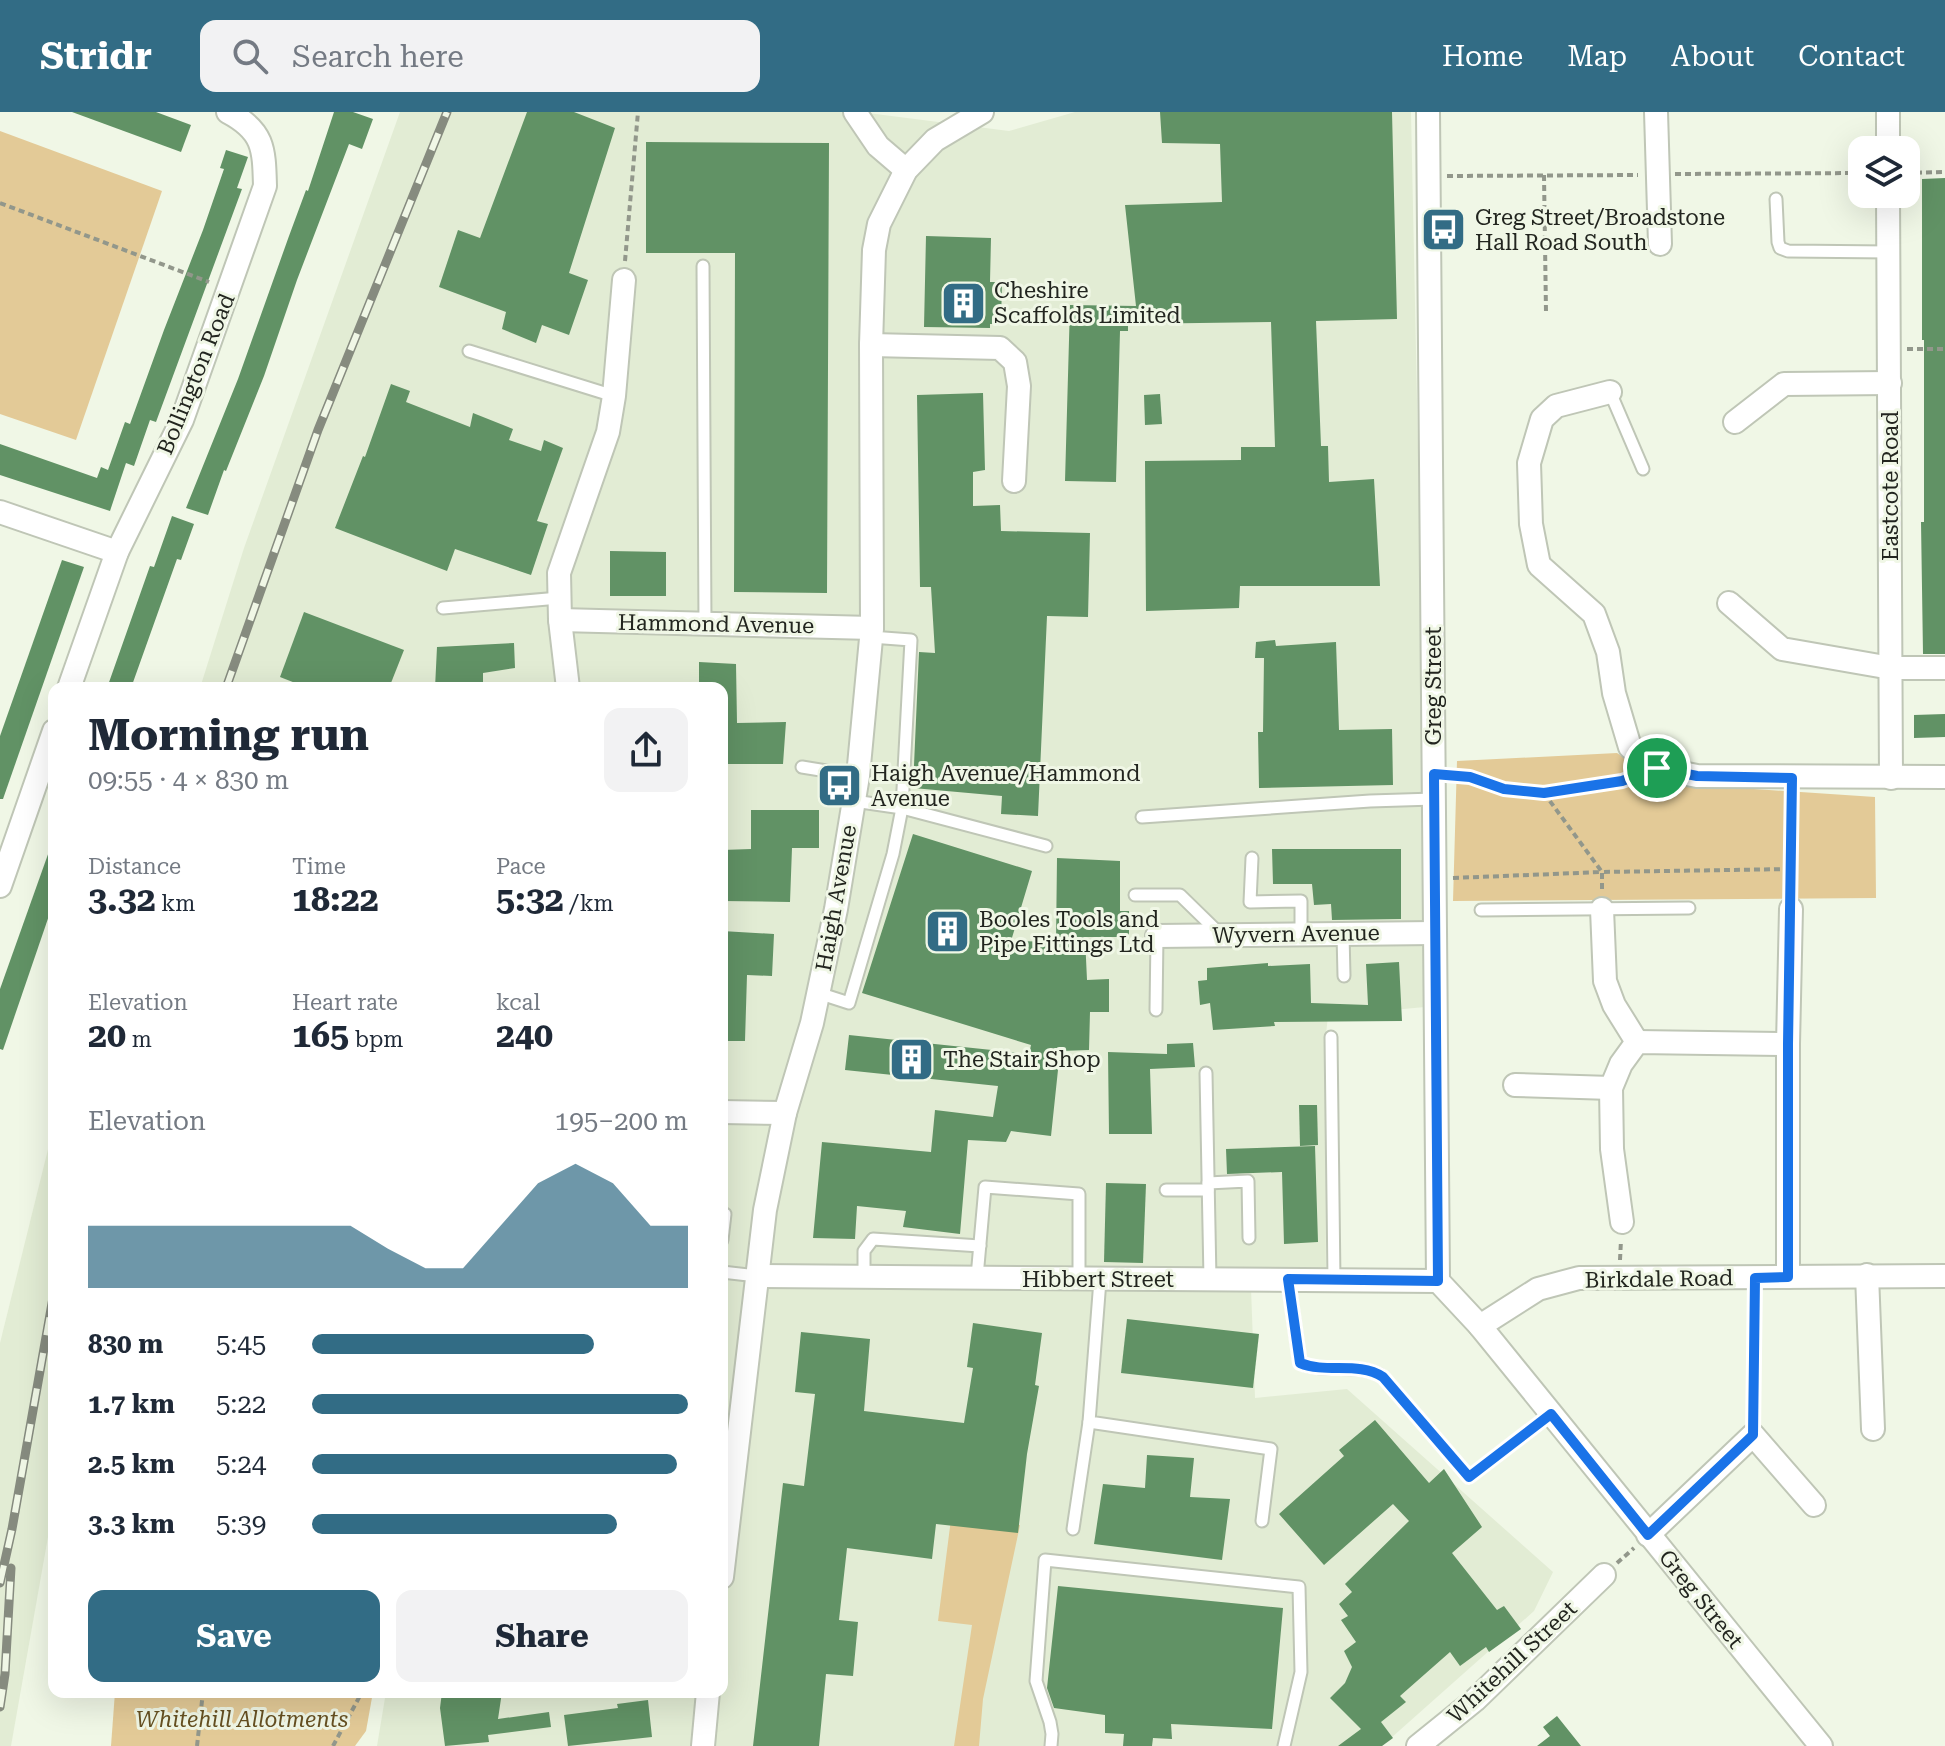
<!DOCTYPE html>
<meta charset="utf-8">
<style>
:root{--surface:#fff;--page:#f2f2f3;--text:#1f2937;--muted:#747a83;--accent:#326c85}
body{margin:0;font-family:"Roboto Serif",serif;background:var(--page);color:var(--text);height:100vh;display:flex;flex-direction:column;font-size:30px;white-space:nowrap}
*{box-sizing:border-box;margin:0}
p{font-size:26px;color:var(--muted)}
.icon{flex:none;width:44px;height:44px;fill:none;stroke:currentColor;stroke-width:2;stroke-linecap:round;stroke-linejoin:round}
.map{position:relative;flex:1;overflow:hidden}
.sheet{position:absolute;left:48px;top:570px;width:680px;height:1016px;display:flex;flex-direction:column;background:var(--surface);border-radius:16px;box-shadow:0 8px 32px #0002}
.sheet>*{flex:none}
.controls{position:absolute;left:1848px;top:24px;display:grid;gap:16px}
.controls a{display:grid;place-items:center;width:72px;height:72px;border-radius:16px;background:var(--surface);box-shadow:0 8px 32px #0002;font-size:40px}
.pin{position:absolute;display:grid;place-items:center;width:68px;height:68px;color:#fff;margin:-34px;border:4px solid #fff;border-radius:50%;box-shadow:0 2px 8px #0007}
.round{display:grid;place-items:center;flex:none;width:84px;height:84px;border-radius:16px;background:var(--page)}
.headline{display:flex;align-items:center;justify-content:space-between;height:136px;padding:0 40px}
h1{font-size:44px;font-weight:700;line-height:60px}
.stats{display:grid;grid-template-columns:repeat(3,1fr);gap:12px;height:136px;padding:8px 40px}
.stats div{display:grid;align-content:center}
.stats b{font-size:34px;font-weight:700}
.stats small{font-size:22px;font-weight:400}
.stats p{font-size:22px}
.chart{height:224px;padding:16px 40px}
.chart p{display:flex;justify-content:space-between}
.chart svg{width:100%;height:144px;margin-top:8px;fill:var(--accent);opacity:.7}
.cta{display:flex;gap:16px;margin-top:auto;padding:16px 40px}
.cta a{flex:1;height:92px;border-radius:16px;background:var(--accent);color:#fff;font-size:32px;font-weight:700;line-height:92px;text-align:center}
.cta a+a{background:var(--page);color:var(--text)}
ul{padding:0 40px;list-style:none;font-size:26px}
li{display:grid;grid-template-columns:128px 96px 1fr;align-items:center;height:60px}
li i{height:20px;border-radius:10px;background:var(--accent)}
header{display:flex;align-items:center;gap:48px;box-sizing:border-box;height:112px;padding:0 40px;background:var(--accent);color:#fff}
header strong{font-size:38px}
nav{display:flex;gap:44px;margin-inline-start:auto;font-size:28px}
.search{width:560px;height:72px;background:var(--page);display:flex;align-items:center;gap:20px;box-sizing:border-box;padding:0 28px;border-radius:16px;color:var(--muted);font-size:30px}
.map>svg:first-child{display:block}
.built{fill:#e2ecd4}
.green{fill:#e3ca97}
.building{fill:#619265}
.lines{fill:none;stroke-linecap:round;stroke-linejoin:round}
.service-casing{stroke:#bfc6b6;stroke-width:15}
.minor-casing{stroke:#bfc6b6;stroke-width:26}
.path{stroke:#92978b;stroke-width:4;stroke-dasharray:6 4;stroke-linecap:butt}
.service{stroke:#fff;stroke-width:11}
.minor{stroke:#fff;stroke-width:22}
.rail-casing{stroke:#868b7f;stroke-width:9}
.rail{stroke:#f0f7e6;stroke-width:6;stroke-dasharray:18;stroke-linecap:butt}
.route-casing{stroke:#fff;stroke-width:16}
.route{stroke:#1a73e8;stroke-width:10}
.labels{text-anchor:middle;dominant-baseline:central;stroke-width:6;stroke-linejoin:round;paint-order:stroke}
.poi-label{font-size:22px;fill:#22251f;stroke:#f0f7e6;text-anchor:start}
.street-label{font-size:22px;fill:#22251f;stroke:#f0f7e6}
.park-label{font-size:22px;font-style:italic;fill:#665021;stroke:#f0f7e6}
</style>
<header>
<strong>Stridr</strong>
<div class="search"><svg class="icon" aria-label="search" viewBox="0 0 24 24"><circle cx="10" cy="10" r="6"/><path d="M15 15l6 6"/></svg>Search here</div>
<nav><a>Home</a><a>Map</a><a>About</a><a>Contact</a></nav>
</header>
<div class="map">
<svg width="1945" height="1634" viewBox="0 0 1945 1634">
<rect width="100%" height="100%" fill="#f0f7e6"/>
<g class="built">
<path d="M400,0H860L1009,19L1075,0H1411L1424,624L1425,895L1328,904L1325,931L1326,1165L1251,1176L1255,1286L1347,1277L1553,1460L1534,1499L1382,1634H377L386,1580H722V576H200L244,436Z"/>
<path d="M54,1013V1391L11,1634H0V1231Z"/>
</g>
<g class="green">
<path d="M0,19L162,79L76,328L0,302Z"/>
<path d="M1617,641L1663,671L1875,685L1876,786L1453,789L1457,649Z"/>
<path d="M951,1407L1020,1413L983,1587L979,1634H954L972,1513L938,1509Z"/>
<path d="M115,1580H373L366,1619L355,1634H111Z"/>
</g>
<g class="building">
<path d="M72,0H156L191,13L181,40Z"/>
<path d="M334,0H353L373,7L362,37L349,32L297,168L264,264L226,359L224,358L208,403L186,396L238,267L289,124L306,78L308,79Z"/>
<path d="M527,0H574L615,16L569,161L588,168L569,223L542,213L536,231L502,217L506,200L439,175L458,118L480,126Z"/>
<path d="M1160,0H1392L1397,207L1316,209L1321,334H1328L1329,370L1374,367L1380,474H1240L1239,496L1146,499L1145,349L1241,348V335H1275L1271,210L1128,212V219H1120L1116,370L1065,369L1070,193L1136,194L1125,93L1222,90L1220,32L1162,31Z"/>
<path d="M646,30L829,31L827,481L734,480L735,141H646Z"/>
<path d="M226,38L248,45L237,76L242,77L156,310L150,308L134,354L126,351L110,399L0,363V332L97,366L101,355L108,358L125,310L130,312L164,218L203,118L224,57L220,56Z"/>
<path d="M1945,66V542H1923L1921,410H1924V228H1922V67Z"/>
<path d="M926,124L991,126L990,170H1002L1001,212H990V216L924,215Z"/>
<path d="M391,272L410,279L406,290L470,315L473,301L513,317L509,328L541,339L544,328L563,336L537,409L548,412L531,463L455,437L447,459L335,416L363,344L365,345Z"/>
<path d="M983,281L985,358L973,360V394L1000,393L1001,419L1090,421L1088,505L1047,504L1038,704L1001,702L1002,684L913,676L919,540L935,541L931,475H920L917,283Z"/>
<path d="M1160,282L1162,312L1145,313L1144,283Z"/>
<path d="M172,404L194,412L181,448L177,447L131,576H107L150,454L154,455Z"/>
<path d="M610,439L666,440V484H610Z"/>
<path d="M62,448L84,455L3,687H0V624Z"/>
<path d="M304,500L404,538L389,576H308L280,565Z"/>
<path d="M1275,528L1276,534L1336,530L1339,618L1392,617L1393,673L1259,676L1258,620H1263L1264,546H1255L1256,530Z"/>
<path d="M514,531L515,556L483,561V576H435L437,535Z"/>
<path d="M699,550L736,552L737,611L786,610L783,652H722V576H699Z"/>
<path d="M1945,602V625L1914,626V603Z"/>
<path d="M751,698H819V736H792L790,790L722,789V738L751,737Z"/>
<path d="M913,722L1032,759L1011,829L1056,830L1057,746L1120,749V799H1129V825H1085L1087,868L1109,867V900H1090L1089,938L1060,939L1051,1024L1011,1019L1006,1030L968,1028L960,1122L903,1115L906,1099L857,1094L855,1127L813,1126L822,1030L931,1040L935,998L993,1005L998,974L845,958L849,923L1029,942L1031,933L862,881Z"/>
<path d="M52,731L54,732V789L3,938L0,937V877Z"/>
<path d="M1272,737H1401V807L1332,808L1331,792L1314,793L1312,772H1273Z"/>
<path d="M722,819L774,822L772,864L747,863L745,929H722Z"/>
<path d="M1399,850L1402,909L1274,910L1275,914L1213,918L1210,891L1200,893L1198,869L1207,868V856L1268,851V854L1310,852L1311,891L1368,893L1366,852Z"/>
<path d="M1193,931L1195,955L1150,957L1152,1022H1109L1108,940L1167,942V932Z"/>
<path d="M1299,993H1317L1318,1033L1300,1034Z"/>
<path d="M1315,1034L1318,1130L1284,1132L1282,1060L1227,1062L1226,1037Z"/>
<path d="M1106,1071L1146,1072L1143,1151L1104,1150Z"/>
<path d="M1127,1207L1259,1222L1253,1276L1121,1261Z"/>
<path d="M973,1211L1042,1221L1035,1273L1039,1274L1027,1342L1018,1421L936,1412L932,1447L847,1436L839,1508L858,1510L853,1564L826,1562L819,1634H753L783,1371L804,1374L815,1282L795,1280L801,1220L870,1227L864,1299L964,1311L973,1256L967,1255Z"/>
<path d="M1375,1308L1429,1371L1444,1357L1482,1415L1452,1441L1497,1498L1504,1494L1521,1517L1489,1540L1486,1535L1460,1554L1450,1540L1400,1584L1406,1590L1381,1610L1393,1626L1382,1634H1338L1361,1617L1330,1586L1345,1571L1352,1555L1344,1539L1356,1530L1341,1508L1348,1504L1339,1492L1352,1480L1345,1472L1409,1409L1393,1392L1324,1453L1279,1402L1344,1344L1339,1338Z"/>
<path d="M1147,1343L1194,1346L1190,1385L1230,1387L1222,1448L1094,1432L1103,1372L1145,1376Z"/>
<path d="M1058,1474L1283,1496L1272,1617L1171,1612L1172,1627L1153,1626L1152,1634H1123L1124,1622L1105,1621V1603L1054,1596L1047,1576Z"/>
<path d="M442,1580H502L498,1607L549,1600L551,1615L488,1623L489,1630L445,1634L440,1596Z"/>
<path d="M648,1588L652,1625L568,1634L564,1603L618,1596L617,1592Z"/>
<path d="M1557,1604L1581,1634H1537L1550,1624L1543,1615Z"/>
</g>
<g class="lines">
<defs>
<g id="service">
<path d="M1776,87L1778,130L1780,136L1788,139L1889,140"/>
<path d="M703,154L705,512"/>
<path d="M469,239L614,284"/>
<path d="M1610,280L1643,357"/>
<path d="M443,496L559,486"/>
<path d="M802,655L858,664"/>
<path d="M854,689L902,696L1046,734"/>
<path d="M1142,705L1370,689L1434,687"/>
<path d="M1252,746L1250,790L1301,789V822"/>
<path d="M1135,783H1180L1221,823"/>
<path d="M1481,798L1689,796"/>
<path d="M1343,822L1344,864"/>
<path d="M818,881L849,891L893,742L902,696L911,528L871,525"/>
<path d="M1156,898L1157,824"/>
<path d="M1331,925L1334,1168"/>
<path d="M1206,961L1210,1167"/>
<path d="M1208,1071L1248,1069L1249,1126"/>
<path d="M1166,1078H1208"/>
<path d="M722,1128L725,1102"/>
<path d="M722,1160L757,1164"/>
<path d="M864,1165V1139L873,1127L980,1134"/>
<path d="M977,1165L985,1075L1079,1082V1168"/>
<path d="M1288,1167L1300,1251C1327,1263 1358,1249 1383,1265L1469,1365L1551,1302"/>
<path d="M1100,1168L1089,1310L1271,1337L1262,1409"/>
<path d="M1073,1417L1089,1310"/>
<path d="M1051,1634L1052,1622L1050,1610L1036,1569L1045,1448L1299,1475L1301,1560L1284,1634"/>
</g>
<g id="minor">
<path d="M855,0L878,34L906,58"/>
<path d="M1428,0L1438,1169L1480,1214L1821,1634"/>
<path d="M1656,0L1660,132"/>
<path d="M1888,0V38"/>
<path d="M1888,82L1891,666"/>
<path d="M871,233L1000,236L1015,250L1019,274L1014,369"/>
<path d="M1610,280L1556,294L1542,307L1529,351L1531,412L1539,453L1594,502L1608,540L1614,581L1630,635L1657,656L1697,664L1945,665"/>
<path d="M1735,310L1784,272L1890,271"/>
<path d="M0,400L117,440"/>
<path d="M1729,491L1782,537L1891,556H1945"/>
<path d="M560,508L872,516"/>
<path d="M69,576L117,440L182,308L265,74C264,37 264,19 228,0"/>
<path d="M568,576L560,508L559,461L608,320L614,284L624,168"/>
<path d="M0,774L54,619"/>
<path d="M1602,797L1605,869L1614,893L1637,930"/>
<path d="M1157,824L1435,821"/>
<path d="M1515,973L1611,976"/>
<path d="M722,1000L785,1001"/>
<path d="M1622,1110L1612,1037L1611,976L1621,952L1637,930L1788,932"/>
<path d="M1867,1163L1873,1317"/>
<path d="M757,1164L1438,1169"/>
<path d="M1788,1165V932L1791,797"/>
<path d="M1480,1214L1538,1177L1579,1166L1945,1164"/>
<path d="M1648,1423L1753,1323L1814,1393"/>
<path d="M722,1465L765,1098L785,1001L812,911L836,797L858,664L872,516L871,233L874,138L879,112L906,58L935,28L982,0"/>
<path d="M703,1634L708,1580"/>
<path d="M1418,1634L1475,1588L1604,1463"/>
</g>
</defs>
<use href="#service" class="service-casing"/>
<use href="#minor" class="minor-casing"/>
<g class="path">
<path d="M1906,61L1945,60"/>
<path d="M1675,62L1862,61"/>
<path d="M1544,63L1546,200"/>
<path d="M1447,64L1638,63"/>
<path d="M0,91L209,170"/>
<path d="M625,149L638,0"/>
<path d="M1907,237H1945"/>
<path d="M1452,663C1474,665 1486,674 1506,678C1547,685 1596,679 1635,664"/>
<path d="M1544,681L1602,760L1791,757"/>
<path d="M1453,766L1602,760V778"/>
<path d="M1791,780L1792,684"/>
<path d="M1620,1148L1621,1128"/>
<path d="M1753,1304L1755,1185"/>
<path d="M1617,1451L1634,1436"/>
<path d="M197,1634L203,1580"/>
<path d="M333,1634L362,1580"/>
</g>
<use href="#service" class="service"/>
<use href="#minor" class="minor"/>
<defs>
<g id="rail">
<path d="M226,576L318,318L447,0"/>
<path d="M0,1471L12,1417L54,1180"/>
<path d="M0,1595L5,1562L11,1456"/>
</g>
</defs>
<use href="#rail" class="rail-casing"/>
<use href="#rail" class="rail"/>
</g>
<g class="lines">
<defs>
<path id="route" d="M1657,656L1697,664L1792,666L1788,932V1165L1755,1166L1753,1323L1648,1423L1551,1302L1469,1365L1383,1265C1358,1249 1327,1262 1300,1251L1288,1167L1438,1169L1434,662L1470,665L1504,677L1544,681L1622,669Z"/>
</defs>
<use href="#route" class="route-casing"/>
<use href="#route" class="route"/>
</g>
<defs>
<symbol id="bus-square" viewBox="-11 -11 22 22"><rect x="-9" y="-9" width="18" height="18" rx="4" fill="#326c85" stroke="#f0f7e6"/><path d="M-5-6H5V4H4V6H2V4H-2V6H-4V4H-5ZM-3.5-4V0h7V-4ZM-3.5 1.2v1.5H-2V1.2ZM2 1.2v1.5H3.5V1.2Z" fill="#fff"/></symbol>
<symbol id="building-square" viewBox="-11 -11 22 22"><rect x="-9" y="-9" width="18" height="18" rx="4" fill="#326c85" stroke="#f0f7e6"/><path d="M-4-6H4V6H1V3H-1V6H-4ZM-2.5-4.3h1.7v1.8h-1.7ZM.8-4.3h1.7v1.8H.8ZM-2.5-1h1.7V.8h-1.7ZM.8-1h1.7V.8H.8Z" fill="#fff"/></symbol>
</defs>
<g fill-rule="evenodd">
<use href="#bus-square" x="1418" y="92" width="51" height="51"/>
<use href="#building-square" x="938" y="166" width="51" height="51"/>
<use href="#bus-square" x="814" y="648" width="51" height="51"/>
<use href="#building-square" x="922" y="794" width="51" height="51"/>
<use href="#building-square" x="886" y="922" width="51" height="51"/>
</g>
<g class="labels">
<g class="poi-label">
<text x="1475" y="105">Greg Street/Broadstone<tspan x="1475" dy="25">Hall Road South</tspan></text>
<text x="994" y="178">Cheshire<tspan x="994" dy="25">Scaffolds Limited</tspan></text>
<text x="871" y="661">Haigh Avenue/Hammond<tspan x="871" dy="25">Avenue</tspan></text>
<text x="979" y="807">Booles Tools and<tspan x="979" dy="25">Pipe Fittings Ltd</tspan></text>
<text x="943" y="947">The Stair Shop</text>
</g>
<g class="street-label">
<text transform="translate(196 262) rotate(-68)">Bollington Road</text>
<text transform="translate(1890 374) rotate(-90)">Eastcote Road</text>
<text transform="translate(716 512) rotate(1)">Hammond Avenue</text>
<text transform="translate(1433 574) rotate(-90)">Greg Street</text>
<text transform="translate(836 786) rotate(-80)">Haigh Avenue</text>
<text transform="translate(1296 822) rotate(-1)">Wyvern Avenue</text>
<text x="1098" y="1167">Hibbert Street</text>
<text transform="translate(1659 1167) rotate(-1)">Birkdale Road</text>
<text transform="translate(1701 1487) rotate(51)">Greg Street</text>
<text transform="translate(1512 1550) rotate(-43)">Whitehill Street</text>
</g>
<g class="park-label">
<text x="242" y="1607">Whitehill Allotments</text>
</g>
</g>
</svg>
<div class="controls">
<a><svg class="icon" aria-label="layers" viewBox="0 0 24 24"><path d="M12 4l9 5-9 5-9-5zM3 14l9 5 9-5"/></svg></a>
</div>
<div class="pin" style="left:1657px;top:656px;background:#1e9e55"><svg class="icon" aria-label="arrive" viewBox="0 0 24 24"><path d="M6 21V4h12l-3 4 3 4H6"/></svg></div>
<section class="sheet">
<div class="headline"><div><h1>Morning run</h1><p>09:55 · 4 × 830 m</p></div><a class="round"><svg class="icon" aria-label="share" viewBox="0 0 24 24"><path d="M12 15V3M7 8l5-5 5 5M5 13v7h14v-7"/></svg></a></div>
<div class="stats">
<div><p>Distance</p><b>3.32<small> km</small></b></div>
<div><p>Time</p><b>18:22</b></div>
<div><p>Pace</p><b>5:32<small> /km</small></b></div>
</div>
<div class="stats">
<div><p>Elevation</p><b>20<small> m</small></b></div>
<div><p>Heart rate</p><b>165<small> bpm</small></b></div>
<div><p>kcal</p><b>240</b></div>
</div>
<div class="chart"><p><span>Elevation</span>195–200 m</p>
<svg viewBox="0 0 160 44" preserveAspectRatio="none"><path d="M0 44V25L10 25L20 25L30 25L40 25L50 25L60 25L70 25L80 32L90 38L100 38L110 25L120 12L130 6L140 12L150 25L160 25V44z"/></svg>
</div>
<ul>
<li><b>830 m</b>5:45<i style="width:75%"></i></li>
<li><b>1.7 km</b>5:22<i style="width:100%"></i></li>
<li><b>2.5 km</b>5:24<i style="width:97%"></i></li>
<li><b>3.3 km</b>5:39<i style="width:81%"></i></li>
</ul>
<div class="cta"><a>Save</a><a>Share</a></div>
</section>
</div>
